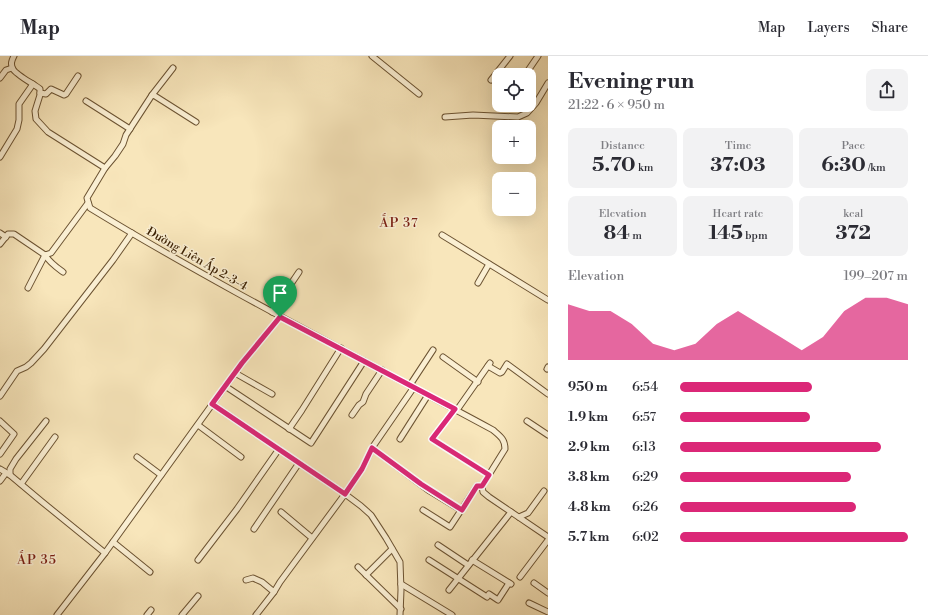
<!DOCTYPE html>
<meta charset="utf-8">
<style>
:root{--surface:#fff;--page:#f2f2f3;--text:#2b2b33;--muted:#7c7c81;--line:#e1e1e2;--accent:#db2777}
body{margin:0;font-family:"Libre Bodoni",serif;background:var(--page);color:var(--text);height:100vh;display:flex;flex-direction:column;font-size:15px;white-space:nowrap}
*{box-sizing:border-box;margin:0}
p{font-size:13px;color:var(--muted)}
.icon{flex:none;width:22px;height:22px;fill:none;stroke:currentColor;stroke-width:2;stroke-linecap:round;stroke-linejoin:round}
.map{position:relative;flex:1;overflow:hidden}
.panel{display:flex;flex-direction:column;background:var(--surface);width:380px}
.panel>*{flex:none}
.controls{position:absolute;left:492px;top:12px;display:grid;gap:8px}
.controls a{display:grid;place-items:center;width:44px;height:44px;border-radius:8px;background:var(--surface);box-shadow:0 4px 16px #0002;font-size:20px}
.pin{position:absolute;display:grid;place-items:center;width:34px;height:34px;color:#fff;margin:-41px -17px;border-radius:50% 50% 50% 0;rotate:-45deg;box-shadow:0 0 4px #0007}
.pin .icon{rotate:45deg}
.round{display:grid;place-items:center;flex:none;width:42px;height:42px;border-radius:8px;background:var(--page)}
.head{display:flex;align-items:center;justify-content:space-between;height:68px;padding:0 20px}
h1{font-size:22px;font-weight:800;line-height:30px}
.figures{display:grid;grid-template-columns:repeat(3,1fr);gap:6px;height:68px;padding:4px 20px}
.figures div{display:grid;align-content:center;border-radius:8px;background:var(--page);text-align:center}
.figures b{font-size:20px;font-weight:800}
.figures small{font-size:11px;font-weight:400}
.figures p{font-size:11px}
.chart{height:112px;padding:8px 20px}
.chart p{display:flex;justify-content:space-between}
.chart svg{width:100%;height:72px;margin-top:4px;fill:var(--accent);opacity:.7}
ul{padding:0 20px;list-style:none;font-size:13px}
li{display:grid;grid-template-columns:64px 48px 1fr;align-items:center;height:30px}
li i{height:10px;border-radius:5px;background:var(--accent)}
header{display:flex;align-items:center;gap:24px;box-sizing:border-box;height:56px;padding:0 20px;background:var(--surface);border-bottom:1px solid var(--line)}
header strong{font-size:19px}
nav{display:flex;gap:22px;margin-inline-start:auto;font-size:14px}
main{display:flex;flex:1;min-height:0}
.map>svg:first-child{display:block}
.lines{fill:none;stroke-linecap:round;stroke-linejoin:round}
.street-casing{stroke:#6c5332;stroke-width:7}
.street{stroke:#faefd3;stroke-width:5}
.route-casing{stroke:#fff;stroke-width:8}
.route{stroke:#db2777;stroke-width:5}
.labels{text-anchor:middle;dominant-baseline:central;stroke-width:3;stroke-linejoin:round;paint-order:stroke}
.street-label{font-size:12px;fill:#3d2204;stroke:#faefd3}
.neighbourhood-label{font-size:13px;letter-spacing:1px;fill:#7a1f14;stroke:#faefd3}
</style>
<header>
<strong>Map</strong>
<nav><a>Map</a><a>Layers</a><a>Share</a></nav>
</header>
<main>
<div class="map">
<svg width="548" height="559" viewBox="0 0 548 559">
<rect width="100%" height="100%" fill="#f8e6bb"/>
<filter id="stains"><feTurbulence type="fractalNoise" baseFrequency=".005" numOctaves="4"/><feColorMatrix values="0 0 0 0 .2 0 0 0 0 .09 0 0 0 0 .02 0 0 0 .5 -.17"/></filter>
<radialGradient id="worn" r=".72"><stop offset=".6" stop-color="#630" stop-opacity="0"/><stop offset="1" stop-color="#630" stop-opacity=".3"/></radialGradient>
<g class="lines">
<defs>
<g id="street">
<path d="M14,0C12,4 10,8 13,13C16,19 34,28 40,33V39L35,55L36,63L48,76L105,112L87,142L90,152C221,232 358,301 493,374C500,380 505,383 505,393L482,430L483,436L489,441L548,481"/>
<path d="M372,0L419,38"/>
<path d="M525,19L538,0"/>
<path d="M0,22L6,14L12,12"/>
<path d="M491,24L510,0"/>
<path d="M40,37L46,38L51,33L64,39L66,38L78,20"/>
<path d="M152,39L173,12"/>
<path d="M86,45L130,73"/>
<path d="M445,61L473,59L518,61L527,57L536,47L548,27"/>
<path d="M0,101L17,73L19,64V48L33,28"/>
<path d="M105,112L115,100L123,88L126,79L152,39L155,40L196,66"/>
<path d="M0,177L6,181"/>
<path d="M442,179L548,244"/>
<path d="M0,188L8,178H14L45,199L51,197L88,147"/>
<path d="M45,199C50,207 56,211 63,216"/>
<path d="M478,227L489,208"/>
<path d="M28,232L45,199"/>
<path d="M272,256L299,216"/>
<path d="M443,301L478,326"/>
<path d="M488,310L500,317L502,316L507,308L548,338"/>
<path d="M547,313L548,311"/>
<path d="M235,317L272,338"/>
<path d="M410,329L433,294"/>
<path d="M225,330L311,387L364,305"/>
<path d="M0,340L17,315L26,311L31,307L44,293L113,204L132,177"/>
<path d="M212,348L345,438L361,450L371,459L386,482L400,506L401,534L400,559"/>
<path d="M455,353L432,383L489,419"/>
<path d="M457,354L490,307"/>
<path d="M352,359L359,349L363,346L366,338L382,314"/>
<path d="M0,365L14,378L0,398"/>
<path d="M527,365L548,379"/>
<path d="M198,369L241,401"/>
<path d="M289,373L302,354L341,292"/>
<path d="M400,383L428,339"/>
<path d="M372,392L428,434L461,454"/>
<path d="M137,401L161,419"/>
<path d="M0,413L10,419L41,445L105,497"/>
<path d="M10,419V413L16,403L46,365"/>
<path d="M0,425L6,417"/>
<path d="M21,428L55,381"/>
<path d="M423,454L450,471L477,430H482"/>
<path d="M281,456L312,482"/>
<path d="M519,461L528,457L544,435"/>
<path d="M254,473L299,407"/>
<path d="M113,486L150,516"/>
<path d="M438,489L468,509"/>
<path d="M198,504L237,453L279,393"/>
<path d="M429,504L487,541L489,538L498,544L509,527"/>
<path d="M472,504L511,528"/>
<path d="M358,511L401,553"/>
<path d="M366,519L392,493"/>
<path d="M520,521L548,484"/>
<path d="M246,524L253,522L262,526L274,536L280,526L345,438L362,413L374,389L414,331"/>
<path d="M534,527L548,537"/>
<path d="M401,528L452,559"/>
<path d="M449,534L511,456"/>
<path d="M529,547L548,556"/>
<path d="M57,559L105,497L242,307L280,261"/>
<path d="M147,559L151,554"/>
<path d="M182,559L198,540"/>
<path d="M256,559L274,536"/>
</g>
</defs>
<use href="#street" class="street-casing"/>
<use href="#street" class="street"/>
</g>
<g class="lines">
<defs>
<path id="route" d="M280,261L455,353L432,383L489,419L482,430H477L462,454L421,428L372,392L362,413L345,438L212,348L242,307Z"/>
</defs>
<use href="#route" class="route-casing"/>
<use href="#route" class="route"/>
</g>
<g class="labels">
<g class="street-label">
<text transform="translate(197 203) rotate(30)">Đường Liên Ấp 2-3-4</text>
</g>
<g class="neighbourhood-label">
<text x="399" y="167">ẤP 37</text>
<text x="37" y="504">ẤP 35</text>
</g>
</g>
<rect width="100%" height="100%" filter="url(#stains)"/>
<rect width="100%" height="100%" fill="url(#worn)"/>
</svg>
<div class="controls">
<a><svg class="icon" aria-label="locate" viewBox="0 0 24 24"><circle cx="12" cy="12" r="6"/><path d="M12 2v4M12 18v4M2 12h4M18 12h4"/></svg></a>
<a>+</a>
<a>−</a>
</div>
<div class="pin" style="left:280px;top:261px;background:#1e9e55"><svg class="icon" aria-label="arrive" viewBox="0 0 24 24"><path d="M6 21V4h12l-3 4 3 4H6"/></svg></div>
</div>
<section class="panel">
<div class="head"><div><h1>Evening run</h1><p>21:22 · 6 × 950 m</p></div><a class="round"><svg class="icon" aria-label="share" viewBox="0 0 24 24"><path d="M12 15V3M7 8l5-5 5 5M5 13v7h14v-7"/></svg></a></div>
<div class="figures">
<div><p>Distance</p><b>5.70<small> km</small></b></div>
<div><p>Time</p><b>37:03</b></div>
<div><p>Pace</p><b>6:30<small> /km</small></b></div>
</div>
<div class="figures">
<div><p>Elevation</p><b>84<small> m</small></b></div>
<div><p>Heart rate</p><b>145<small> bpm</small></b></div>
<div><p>kcal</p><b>372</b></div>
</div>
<div class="chart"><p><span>Elevation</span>199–207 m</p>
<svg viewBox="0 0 160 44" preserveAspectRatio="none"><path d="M0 44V10L10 14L20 14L30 22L40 34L50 38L60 34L70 22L80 14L90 22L100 30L110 38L120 30L130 14L140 6L150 6L160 10V44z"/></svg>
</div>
<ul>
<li><b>950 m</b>6:54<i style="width:58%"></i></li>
<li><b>1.9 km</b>6:57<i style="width:57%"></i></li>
<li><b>2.9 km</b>6:13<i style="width:88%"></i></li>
<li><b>3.8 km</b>6:29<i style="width:75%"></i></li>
<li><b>4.8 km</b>6:26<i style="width:77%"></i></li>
<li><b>5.7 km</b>6:02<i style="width:100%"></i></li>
</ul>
</section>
</main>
